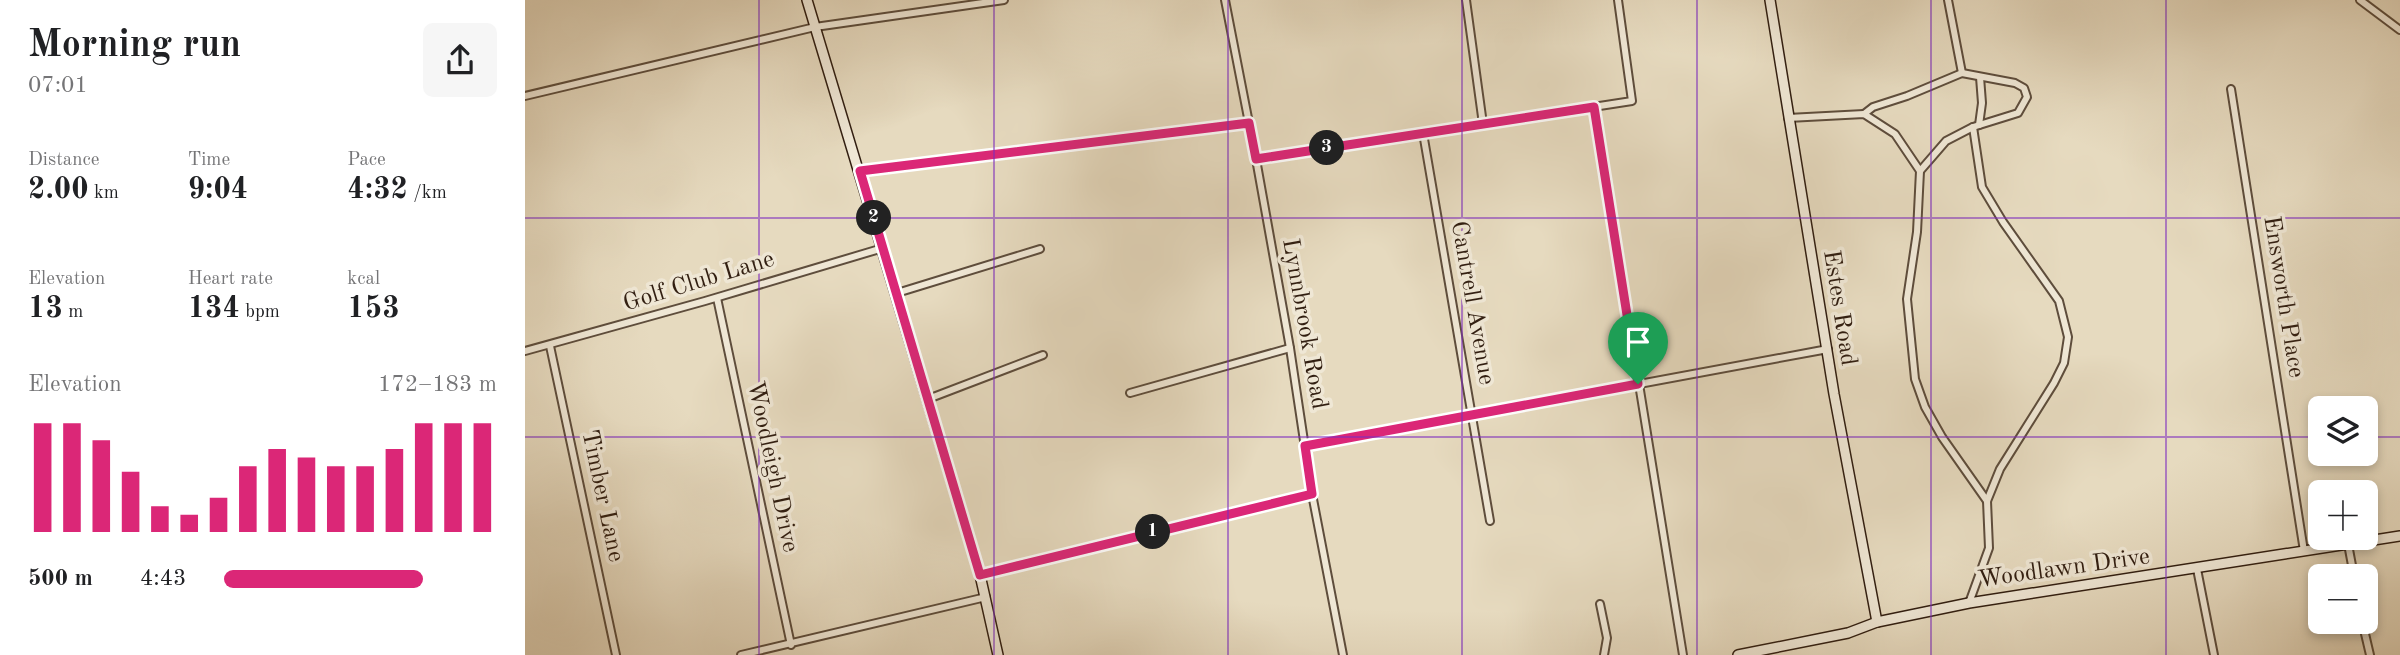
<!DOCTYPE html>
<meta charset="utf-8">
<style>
:root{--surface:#fff;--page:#f6f6f6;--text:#202124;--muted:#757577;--accent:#db2777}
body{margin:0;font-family:"Old Standard TT",serif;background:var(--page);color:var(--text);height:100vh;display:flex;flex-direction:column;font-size:26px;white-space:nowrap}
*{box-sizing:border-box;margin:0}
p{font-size:23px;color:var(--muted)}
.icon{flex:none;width:38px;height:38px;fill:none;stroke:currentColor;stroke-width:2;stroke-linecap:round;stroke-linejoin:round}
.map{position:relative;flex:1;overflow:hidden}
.details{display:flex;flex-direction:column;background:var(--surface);width:525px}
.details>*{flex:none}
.fabs{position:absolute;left:1783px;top:396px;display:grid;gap:14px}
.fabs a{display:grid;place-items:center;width:70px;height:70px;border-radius:10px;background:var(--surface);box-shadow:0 4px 10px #0003;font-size:35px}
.pin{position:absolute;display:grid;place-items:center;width:60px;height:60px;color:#fff;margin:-72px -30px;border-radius:50% 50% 50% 0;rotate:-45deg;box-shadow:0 0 7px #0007}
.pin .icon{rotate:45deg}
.km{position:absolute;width:35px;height:35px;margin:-18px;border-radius:50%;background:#222;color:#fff;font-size:19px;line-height:35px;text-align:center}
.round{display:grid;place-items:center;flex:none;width:74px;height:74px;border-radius:10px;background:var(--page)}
.headline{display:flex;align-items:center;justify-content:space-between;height:119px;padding:0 28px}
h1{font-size:38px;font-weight:700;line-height:52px}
.metrics{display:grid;grid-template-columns:repeat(3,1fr);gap:10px;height:119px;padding:7px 28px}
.metrics div{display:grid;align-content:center}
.metrics b{font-size:30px;font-weight:700}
.metrics small{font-size:19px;font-weight:400}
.metrics p{font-size:19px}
.chart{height:196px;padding:14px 28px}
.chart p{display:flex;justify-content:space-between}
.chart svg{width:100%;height:126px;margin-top:7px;stroke:var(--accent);stroke-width:6}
ul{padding:0 28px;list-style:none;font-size:23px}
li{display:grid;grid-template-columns:112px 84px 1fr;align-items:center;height:52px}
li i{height:18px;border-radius:9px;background:var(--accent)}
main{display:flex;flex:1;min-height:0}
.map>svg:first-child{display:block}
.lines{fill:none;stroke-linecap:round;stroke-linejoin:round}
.street-casing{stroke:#5e4d3c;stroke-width:10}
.secondary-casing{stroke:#311e11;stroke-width:12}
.street{stroke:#efe7d5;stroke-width:6}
.secondary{stroke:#efe7d5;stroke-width:9}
.route-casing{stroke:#fff;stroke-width:14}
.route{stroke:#db2777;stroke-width:9}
.grid{fill:none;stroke:#7b2cbf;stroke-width:2;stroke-opacity:0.55}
.labels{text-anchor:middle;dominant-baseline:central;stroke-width:7;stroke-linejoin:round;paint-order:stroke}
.street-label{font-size:24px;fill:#311e11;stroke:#efe7d5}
</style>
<main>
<section class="details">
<div class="headline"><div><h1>Morning run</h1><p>07:01</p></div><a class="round"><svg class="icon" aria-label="share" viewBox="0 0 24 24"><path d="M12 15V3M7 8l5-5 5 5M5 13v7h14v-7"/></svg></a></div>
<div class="metrics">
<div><p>Distance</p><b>2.00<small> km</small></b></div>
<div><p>Time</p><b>9:04</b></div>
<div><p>Pace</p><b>4:32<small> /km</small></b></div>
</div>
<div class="metrics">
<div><p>Elevation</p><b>13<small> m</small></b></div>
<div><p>Heart rate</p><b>134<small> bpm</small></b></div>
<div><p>kcal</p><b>153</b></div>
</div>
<div class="chart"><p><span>Elevation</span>172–183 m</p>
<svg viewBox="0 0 160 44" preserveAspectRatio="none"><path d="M5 44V6M15 44V6M25 44V12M35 44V23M45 44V35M55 44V38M65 44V32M75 44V21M85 44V15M95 44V18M105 44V21M115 44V21M125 44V15M135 44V6M145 44V6M155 44V6"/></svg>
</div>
<ul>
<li><b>500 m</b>4:43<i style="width:73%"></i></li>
</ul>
</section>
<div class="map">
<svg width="1875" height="655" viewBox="0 0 1875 655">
<rect width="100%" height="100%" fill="#e6dabf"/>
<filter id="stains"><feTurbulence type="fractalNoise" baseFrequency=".00286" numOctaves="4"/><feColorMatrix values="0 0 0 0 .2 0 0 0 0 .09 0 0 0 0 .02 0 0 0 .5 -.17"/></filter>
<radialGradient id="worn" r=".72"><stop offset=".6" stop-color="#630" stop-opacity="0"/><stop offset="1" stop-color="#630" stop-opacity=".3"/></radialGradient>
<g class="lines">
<defs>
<g id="street">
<path d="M700,0L731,159L765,348L787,494L818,655"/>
<path d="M941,0L958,124"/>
<path d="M1423,0L1437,73"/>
<path d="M1835,0L1875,30"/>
<path d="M1706,89L1779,551"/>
<path d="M0,96L290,27L479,0"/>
<path d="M1069,107L1158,655"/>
<path d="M1339,114L1348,107L1382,96L1437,73"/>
<path d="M1263,118L1339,114L1370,134L1395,171L1392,232L1382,299L1390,379L1400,407L1417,437L1462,501"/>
<path d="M1454,125L1457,103L1455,77"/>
<path d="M898,133L965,521"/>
<path d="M731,159L1107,101L1093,0"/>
<path d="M335,171L724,123"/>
<path d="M1395,171L1421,141L1448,127L1493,113L1502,97L1499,88L1490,83L1437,73"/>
<path d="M372,293L515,249"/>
<path d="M192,298L266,645"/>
<path d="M25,346L91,655"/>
<path d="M0,351L180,301L358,248"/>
<path d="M605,393L765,348"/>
<path d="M403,399L518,355"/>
<path d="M780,446L1303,349"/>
<path d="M1823,544L1829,576"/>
<path d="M1672,569L1689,655"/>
<path d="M455,575L787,494"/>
<path d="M1444,603L1464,548L1462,501L1475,469L1529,383L1539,363L1543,337L1534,301L1478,222L1457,187L1448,127"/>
<path d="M1075,604L1082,638L1079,655"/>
<path d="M1837,621L1845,655"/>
<path d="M216,655L461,597"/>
</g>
<g id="secondary">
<path d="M282,0L455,575L473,655"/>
<path d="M1245,0L1309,394L1352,622"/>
<path d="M1213,655L1323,633L1352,622L1444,603L1875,536"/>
</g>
</defs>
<use href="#street" class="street-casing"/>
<use href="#secondary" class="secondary-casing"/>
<use href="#street" class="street"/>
<use href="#secondary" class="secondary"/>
</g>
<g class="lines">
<defs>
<path id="route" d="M1069,107L1113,384L780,446L787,494L455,575L335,171L724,123L731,159Z"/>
</defs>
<use href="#route" class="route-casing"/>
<use href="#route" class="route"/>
</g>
<path class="grid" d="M234,0V655M469,0V655M703,0V655M937,0V655M1172,0V655M1406,0V655M1641,0V655M0,218H1875M0,437H1796M1841,437H1875"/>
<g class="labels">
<g class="street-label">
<text transform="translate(174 282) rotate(-17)">Golf Club Lane</text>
<text transform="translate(1758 297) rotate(81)">Ensworth Place</text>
<text transform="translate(947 303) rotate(80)">Cantrell Avenue</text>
<text transform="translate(1314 308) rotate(81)">Estes Road</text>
<text transform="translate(779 324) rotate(80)">Lynnbrook Road</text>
<text transform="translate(247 467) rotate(78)">Woodleigh Drive</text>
<text transform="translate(77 496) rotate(78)">Timber Lane</text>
<text transform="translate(1539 569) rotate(-8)">Woodlawn Drive</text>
</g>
</g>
<rect width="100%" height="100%" filter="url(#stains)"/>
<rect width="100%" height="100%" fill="url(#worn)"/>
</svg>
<div class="fabs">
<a><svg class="icon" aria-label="layers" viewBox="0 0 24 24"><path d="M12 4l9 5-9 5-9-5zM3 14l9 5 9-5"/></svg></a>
<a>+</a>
<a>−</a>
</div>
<div class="pin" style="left:1113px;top:384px;background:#1e9e55"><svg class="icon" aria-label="arrive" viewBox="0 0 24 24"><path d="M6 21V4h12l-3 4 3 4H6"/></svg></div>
<b class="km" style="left:628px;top:532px">1</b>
<b class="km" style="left:349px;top:218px">2</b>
<b class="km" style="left:802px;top:148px">3</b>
</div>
</main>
